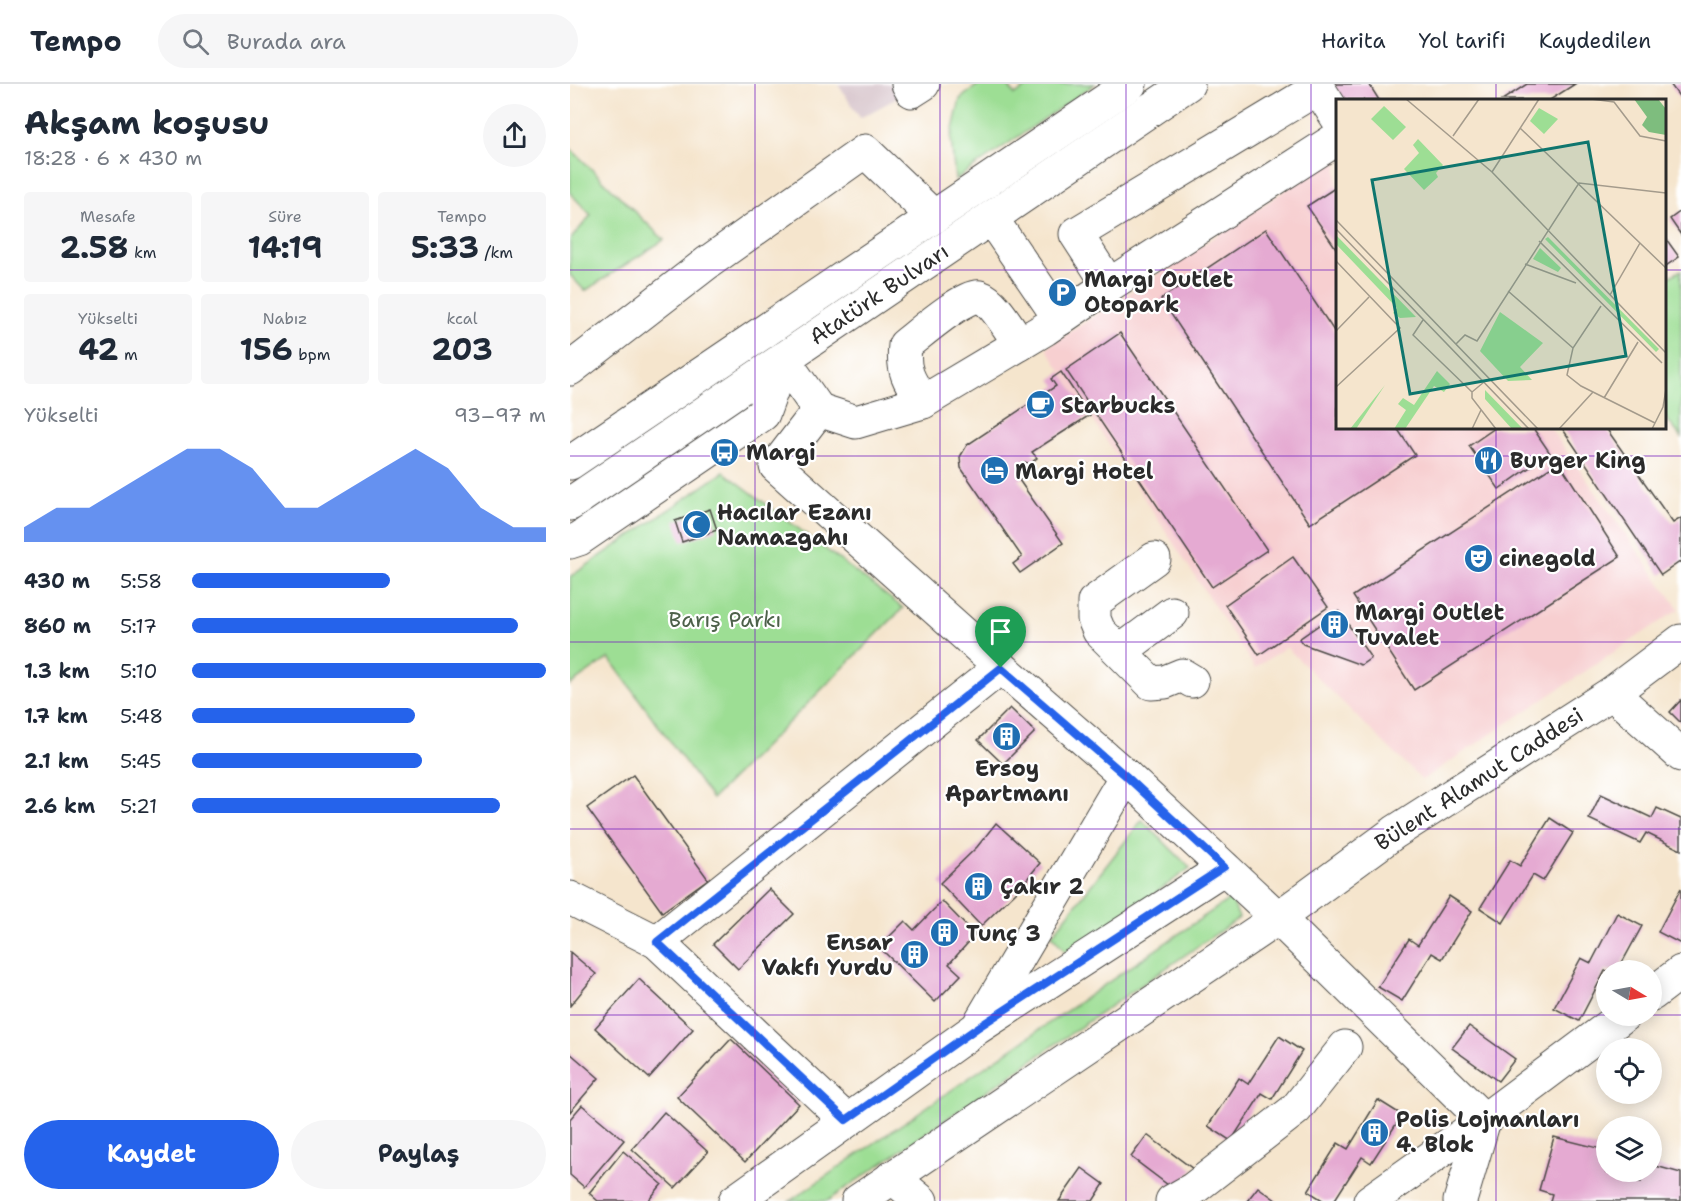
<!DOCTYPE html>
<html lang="tr">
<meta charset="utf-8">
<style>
:root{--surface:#fff;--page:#f6f6f7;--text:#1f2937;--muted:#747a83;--line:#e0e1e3;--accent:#2563eb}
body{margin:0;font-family:"Shantell Sans",sans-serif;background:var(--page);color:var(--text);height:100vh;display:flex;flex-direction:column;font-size:22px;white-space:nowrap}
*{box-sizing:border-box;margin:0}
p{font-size:20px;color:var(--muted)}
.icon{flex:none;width:33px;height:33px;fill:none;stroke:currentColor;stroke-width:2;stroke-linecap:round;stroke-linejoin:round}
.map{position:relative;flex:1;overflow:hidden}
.drawer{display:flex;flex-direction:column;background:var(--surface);width:570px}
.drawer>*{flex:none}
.needle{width:39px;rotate:100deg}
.controls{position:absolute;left:1026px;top:876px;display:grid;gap:12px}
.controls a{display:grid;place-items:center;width:66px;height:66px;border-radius:50%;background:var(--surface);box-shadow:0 3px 15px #0003;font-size:30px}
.pin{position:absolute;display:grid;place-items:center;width:51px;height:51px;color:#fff;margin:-62px -26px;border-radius:50% 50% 50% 0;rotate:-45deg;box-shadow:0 0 6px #0007}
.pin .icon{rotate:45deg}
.round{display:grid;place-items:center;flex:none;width:63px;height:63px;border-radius:32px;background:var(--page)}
.overview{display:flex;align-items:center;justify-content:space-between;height:102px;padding:0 24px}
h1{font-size:33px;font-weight:700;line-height:45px}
.metrics{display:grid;grid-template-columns:repeat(3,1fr);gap:9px;height:102px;padding:6px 24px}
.metrics div{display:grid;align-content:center;border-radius:6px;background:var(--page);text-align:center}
.metrics b{font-size:30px;font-weight:700}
.metrics small{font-size:16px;font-weight:400}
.metrics p{font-size:16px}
.chart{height:168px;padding:12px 24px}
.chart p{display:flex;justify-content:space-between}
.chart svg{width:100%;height:108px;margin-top:6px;fill:var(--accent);opacity:.7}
.button{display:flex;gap:12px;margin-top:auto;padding:12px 24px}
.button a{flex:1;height:69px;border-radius:36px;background:var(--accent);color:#fff;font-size:24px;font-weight:700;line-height:69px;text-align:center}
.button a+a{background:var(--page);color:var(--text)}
ul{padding:0 24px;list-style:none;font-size:20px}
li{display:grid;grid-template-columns:96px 72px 1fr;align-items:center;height:45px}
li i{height:15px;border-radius:8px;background:var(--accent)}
header{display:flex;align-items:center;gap:36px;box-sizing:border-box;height:84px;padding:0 30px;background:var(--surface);border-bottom:2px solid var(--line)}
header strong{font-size:28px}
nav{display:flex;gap:33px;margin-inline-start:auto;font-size:21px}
.search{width:420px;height:54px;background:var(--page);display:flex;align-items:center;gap:15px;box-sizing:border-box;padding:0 21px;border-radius:33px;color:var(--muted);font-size:22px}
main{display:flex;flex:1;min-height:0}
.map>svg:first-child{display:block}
.built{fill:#f7cfd0}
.industrial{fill:#d2bdc5}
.green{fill:#9dde94;stroke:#648460;stroke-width:1.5}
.building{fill:#e5aad2}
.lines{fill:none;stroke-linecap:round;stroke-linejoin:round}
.minor-casing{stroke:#494743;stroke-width:35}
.major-casing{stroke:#494743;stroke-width:35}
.minor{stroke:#fff;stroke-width:33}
.major{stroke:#fff;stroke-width:33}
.route-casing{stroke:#fff;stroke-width:12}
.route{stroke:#2563eb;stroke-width:8}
.grid{fill:none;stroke:#7b2cbf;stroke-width:1.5;stroke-opacity:0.55}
.labels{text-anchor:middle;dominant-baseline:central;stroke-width:4.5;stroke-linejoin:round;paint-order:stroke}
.poi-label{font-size:22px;font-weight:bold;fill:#2b2b2b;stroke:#fff;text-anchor:start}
.street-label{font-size:22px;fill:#2b2b2b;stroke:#fff}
.park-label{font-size:22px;fill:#4d614a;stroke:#fff}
.inset-road{fill:none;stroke:#a49b8c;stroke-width:1.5}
.view{fill:#0f766e;fill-opacity:0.15;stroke:#0f766e;stroke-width:3}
.inset-edge{fill:none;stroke:#2b2b2b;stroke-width:3}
</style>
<header>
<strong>Tempo</strong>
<div class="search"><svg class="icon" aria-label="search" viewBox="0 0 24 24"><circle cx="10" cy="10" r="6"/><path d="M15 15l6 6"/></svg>Burada ara</div>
<nav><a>Harita</a><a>Yol tarifi</a><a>Kaydedilen</a></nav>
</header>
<main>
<section class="drawer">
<div class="overview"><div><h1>Akşam koşusu</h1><p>18:28 · 6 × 430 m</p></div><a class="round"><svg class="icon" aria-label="share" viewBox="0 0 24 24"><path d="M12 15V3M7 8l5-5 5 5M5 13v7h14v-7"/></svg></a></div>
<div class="metrics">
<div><p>Mesafe</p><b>2.58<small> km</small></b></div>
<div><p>Süre</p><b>14:19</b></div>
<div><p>Tempo</p><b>5:33<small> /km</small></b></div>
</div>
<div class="metrics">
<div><p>Yükselti</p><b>42<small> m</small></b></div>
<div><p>Nabız</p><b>156<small> bpm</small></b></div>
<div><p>kcal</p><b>203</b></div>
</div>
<div class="chart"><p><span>Yükselti</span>93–97 m</p>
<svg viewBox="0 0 160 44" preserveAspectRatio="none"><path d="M0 44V38L10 30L20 30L30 22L40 14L50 6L60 6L70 14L80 30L90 30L100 22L110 14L120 6L130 14L140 30L150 38L160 38V44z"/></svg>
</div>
<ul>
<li><b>430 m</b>5:58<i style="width:56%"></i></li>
<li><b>860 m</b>5:17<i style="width:92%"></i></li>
<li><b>1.3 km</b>5:10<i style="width:100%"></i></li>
<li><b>1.7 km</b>5:48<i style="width:63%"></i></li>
<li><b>2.1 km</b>5:45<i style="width:65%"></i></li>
<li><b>2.6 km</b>5:21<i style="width:87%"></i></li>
</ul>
<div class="button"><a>Kaydet</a><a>Paylaş</a></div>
</section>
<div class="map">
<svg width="1111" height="1117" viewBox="0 0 1111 1117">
<rect width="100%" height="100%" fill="#fff"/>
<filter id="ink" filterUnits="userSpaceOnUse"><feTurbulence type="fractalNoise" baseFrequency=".0167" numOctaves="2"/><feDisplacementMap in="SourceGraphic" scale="12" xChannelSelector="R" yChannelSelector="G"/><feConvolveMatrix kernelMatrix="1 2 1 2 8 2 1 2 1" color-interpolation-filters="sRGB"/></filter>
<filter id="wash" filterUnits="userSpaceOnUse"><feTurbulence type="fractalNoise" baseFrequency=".008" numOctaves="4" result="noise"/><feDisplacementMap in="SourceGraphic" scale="24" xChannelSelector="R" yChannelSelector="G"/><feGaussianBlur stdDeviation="1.35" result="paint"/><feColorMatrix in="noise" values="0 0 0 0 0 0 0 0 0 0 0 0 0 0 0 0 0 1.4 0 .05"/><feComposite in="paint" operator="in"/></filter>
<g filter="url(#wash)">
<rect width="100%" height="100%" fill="#f5e5cd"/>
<path class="built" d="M767,72L768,344H980L1109,525L852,696L716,563L685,584L476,264Z"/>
<path class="industrial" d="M268,0H353L290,34Z"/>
<g class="green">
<path d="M409,0H437L445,11L461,0H525L385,96L381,54L390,15Z"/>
<path d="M0,64L94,156L15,207L0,191V156L21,131L0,109Z"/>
<path d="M1111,186V353L1095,333L1094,196Z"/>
<path d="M154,388L333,524L142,715L39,574L0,601V493Z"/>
<path d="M572,736L620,784L499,872L482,851Z"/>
<path d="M661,814L669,834L257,1117H220Z"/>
</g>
<g id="blocks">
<g class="building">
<path d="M763,0H799L809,16H774Z"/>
<path d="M957,0H1005L980,16H932Z"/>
<path d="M1100,0H1111V15Z"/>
<path d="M768,102V167L737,122Z"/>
<path d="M1111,127V151L1100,135Z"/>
<path d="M696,145L768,253V344H827L845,371L740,440L591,215Z"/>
<path d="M1094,152L1109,173L1094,183Z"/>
<path d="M550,249L697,466L642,503L496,286Z"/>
<path d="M491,288L520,331L462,368L467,374L460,380L455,378V393L449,396L493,459L450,489L443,480L452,473L391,384L390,373L397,361L486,302L481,295Z"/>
<path d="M925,344H963L980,369L929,405L899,362Z"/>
<path d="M992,344H1036L1103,439L1111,434V477L1091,491Z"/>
<path d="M989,378L1050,473L844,606L783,512Z"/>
<path d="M140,425L147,446L112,458L105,437Z"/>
<path d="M723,473L758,523L689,571L655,521Z"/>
<path d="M769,527L801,574L791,581L733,560L729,555Z"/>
<path d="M1111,616V639L1100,628Z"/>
<path d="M440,624L465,648L433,680L408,656Z"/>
<path d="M63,691L138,795L92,828L17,724Z"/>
<path d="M1031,710L1082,734L1087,724L1111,735V766L1076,749L1070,759L1019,735Z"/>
<path d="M980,734L1003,749L973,797L963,791L933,839L910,824L940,776L950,782Z"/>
<path d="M426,739L470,779L449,805L411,842L370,799L407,763Z"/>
<path d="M1111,804V860L1088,848Z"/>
<path d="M199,805L224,830L168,885L143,860Z"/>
<path d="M879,812L902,827L872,875L862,869L832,917L808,903L839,855L848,861Z"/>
<path d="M372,817L405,851L379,880L391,891L365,918L309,863L335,837L344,846Z"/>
<path d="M1047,829L1072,842L1048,886L1035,887L1009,937L984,924L1011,874L1021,879Z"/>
<path d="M0,868L26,890L0,922Z"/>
<path d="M69,895L123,945L79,994L25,944Z"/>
<path d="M899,942L945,975L928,997L882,964Z"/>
<path d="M709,952L732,967L702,1015L692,1009L661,1057L638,1042L669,994L678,1000Z"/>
<path d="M161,955L229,1020L175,1078L107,1013Z"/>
<path d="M0,969L29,994L0,1028Z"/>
<path d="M808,1016L832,1031L801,1079L792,1073L764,1117H754L738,1107L768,1059L778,1065Z"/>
<path d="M12,1021L54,1056L14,1103L0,1091V1035Z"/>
<path d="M94,1028L138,1068L105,1104L62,1065Z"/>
<path d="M577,1051L623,1085L606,1107L561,1073Z"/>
<path d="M984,1053L1036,1066V1088H1041L1040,1090L1071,1098L1074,1088H1082V1081L1111,1089V1117H980L982,1110L969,1106Z"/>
<path d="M53,1067L92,1100L78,1117H28L19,1109Z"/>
<path d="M512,1084L534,1100L523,1117H489Z"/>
<path d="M688,1103L707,1117H677Z"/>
</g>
</g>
</g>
<g filter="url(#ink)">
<use href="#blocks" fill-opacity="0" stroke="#494743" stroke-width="1.5"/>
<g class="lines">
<defs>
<g id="minor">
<path d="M338,0L342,7L353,0"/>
<path d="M421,134L490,235"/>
<path d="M539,201L506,150L748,4L768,35"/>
<path d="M213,275L249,326L206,382L431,583L556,692L708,834L914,1036L890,1117"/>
<path d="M0,285L137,179L295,67L364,133"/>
<path d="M353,318C339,297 332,287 335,261C348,251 396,209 410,213C424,217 441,248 450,260"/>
<path d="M249,326L286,338L353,318L475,245L539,201L768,54"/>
<path d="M0,458L9,455L193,330L213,275"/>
<path d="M584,475L524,518V535L529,547L581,599L595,598L612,591L622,597"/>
<path d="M551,567L602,529"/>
<path d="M1042,609L1111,671"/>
<path d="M0,814L87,858L276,1036"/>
<path d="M87,858L431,583"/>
<path d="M1082,910L1111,888"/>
<path d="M411,937L556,692"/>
<path d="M322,1093L351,1117"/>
<path d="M165,1117L407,944L654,784"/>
<path d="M288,1117L708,834L825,748L1042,609L1111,557"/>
<path d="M602,1117L623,1105L726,1025L775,963"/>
<path d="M800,1117L914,1036L1053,932"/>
</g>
<g id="major">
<path d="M0,379L560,0"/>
<path d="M0,420L618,0"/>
</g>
</defs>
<use href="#minor" class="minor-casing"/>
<use href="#major" class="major-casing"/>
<use href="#minor" class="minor"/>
<use href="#major" class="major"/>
</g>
</g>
<g class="lines" filter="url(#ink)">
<defs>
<path id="route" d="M431,584L556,692L654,783L407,944L276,1036L87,858Z"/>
</defs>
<use href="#route" class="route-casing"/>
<use href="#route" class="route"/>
</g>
<path class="grid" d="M185,0V1117M370,0V1117M556,0V1117M741,0V1117M926,0V16M0,186H768M1094,186H1111M926,344V1117M0,372H1111M0,558H1111M0,745H1111M0,931H1036M1082,931H1111"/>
<defs>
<symbol id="parking-disc" viewBox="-11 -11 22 22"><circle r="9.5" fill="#1f6fb2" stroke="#fff"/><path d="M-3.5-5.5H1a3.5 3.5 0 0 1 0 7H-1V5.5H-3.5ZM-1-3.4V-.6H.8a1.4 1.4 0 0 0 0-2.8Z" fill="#fff"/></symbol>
<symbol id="cafe-disc" viewBox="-11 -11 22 22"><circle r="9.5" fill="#1f6fb2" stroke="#fff"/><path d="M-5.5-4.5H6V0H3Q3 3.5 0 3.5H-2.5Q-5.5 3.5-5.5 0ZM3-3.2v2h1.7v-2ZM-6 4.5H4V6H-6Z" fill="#fff"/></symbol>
<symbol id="bus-disc" viewBox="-11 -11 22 22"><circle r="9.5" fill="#1f6fb2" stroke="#fff"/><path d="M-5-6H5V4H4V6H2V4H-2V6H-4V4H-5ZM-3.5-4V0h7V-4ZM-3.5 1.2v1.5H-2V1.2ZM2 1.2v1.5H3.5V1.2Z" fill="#fff"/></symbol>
<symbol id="restaurant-disc" viewBox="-11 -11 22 22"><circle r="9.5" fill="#1f6fb2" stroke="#fff"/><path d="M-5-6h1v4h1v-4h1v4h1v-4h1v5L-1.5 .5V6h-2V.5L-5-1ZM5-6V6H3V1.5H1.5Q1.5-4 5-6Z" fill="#fff"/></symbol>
<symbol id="hotel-disc" viewBox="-11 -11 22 22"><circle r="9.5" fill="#1f6fb2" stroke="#fff"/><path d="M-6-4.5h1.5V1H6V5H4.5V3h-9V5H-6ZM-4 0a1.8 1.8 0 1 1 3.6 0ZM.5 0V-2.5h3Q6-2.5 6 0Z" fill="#fff"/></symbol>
<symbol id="mosque-disc" viewBox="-11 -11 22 22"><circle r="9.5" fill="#1f6fb2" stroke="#fff"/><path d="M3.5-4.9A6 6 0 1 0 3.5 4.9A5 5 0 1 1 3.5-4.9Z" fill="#fff"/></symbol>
<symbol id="theatre-disc" viewBox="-11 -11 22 22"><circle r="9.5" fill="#1f6fb2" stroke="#fff"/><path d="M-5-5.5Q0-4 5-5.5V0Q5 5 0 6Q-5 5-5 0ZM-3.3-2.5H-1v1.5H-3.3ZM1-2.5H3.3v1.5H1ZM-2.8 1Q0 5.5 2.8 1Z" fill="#fff"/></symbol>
<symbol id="building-disc" viewBox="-11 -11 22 22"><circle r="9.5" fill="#1f6fb2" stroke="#fff"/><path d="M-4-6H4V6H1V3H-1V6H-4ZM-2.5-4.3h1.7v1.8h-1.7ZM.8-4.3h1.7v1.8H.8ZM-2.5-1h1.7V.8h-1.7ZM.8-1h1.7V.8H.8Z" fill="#fff"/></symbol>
</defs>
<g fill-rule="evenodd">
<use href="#parking-disc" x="476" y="192" width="33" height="33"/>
<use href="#cafe-disc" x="454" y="304" width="33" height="33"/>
<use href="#bus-disc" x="138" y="352" width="33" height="33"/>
<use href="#restaurant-disc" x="902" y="360" width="33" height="33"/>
<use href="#hotel-disc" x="408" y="370" width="33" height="33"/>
<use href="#mosque-disc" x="110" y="424" width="33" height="33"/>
<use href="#theatre-disc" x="892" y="458" width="33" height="33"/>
<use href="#building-disc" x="748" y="524" width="33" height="33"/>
<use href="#building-disc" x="420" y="636" width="33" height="33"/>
<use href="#building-disc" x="392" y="786" width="33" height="33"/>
<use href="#building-disc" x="358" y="832" width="33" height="33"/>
<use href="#building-disc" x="328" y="854" width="33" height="33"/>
<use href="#building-disc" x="788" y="1032" width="33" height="33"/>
</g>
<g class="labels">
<g class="poi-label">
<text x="514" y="195">Margi Outlet<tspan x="514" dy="25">Otopark</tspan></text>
<text x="491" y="321">Starbucks</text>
<text x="176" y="368">Margi</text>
<text x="940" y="376">Burger King</text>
<text x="445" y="387">Margi Hotel</text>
<text x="147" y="428">Hacılar Ezanı<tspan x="147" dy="25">Namazgahı</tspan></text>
<text x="929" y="474">cinegold</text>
<text x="785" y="528">Margi Outlet<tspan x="785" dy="25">Tuvalet</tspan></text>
<text x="437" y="684" text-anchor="middle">Ersoy<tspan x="437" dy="25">Apartmanı</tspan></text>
<text x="430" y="802">Çakır 2</text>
<text x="396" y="849">Tunç 3</text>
<text x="323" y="858" text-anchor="end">Ensar<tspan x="323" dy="25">Vakfı Yurdu</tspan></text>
<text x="826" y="1035">Polis Lojmanları<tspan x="826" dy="25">4. Blok</tspan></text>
</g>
<g class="street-label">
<text transform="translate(309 210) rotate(-34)">Atatürk Bulvarı</text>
<text transform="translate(909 695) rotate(-33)">Bülent Alamut Caddesi</text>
</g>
<g class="park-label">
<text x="155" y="535">Barış Parkı</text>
</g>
</g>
<g transform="translate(766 15)">
<rect width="330" height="330" fill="#f5e5cd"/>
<path d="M48,7L70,28L57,41L35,20ZM203,9L222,20L208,35L194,22ZM82,40L107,66L100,74L102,78L88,91L68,70L83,54L77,46ZM0,136L80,218L64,219L57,214L61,209L0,145ZM212,138L323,250L320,253L209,140ZM204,149L225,169L222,173L197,160ZM164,213L207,244L184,268L196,281L172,282L144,252ZM101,272L114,285L108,293L98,287L69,330H58L70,311L62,305L67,299L78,306ZM49,286L20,330H14ZM149,291L187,330H176L149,300Z" fill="#9dde94"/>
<path d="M298,0H322L330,10V36L313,33L306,26L311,18Z" fill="#7ebd7e"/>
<path class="inset-road" d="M70,0L156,73L330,254M255,0L278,3L304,37L330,42M184,29L330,169M117,37L143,0M156,73L203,0M0,121L202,330M0,130L193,330M203,142L326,264M0,162L64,229L0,288M189,165L240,184M172,192L237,249M274,196L304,144M265,207L237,249L231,276L245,287L319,324M87,221L77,236L136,293M0,232L33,198M120,245L129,236L141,242L243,84L330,94M148,283L136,293V299L160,330M268,299L302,243M136,330L145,311M223,330L257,293M316,330L327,308L330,290"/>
<path class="view" d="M252,43L290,257L74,295L36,81Z"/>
<rect width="330" height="330" class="inset-edge"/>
</g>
</svg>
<div class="controls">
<a><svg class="needle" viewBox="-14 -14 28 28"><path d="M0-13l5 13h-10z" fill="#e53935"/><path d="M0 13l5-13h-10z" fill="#747a83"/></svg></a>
<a><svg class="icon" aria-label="locate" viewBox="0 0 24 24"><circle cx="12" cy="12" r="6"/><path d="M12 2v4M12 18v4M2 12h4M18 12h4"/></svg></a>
<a><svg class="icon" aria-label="layers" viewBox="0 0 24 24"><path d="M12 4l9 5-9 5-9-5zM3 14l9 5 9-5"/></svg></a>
</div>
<div class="pin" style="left:431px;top:584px;background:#1e9e55"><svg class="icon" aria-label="arrive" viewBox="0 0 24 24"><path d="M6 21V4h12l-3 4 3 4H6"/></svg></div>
</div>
</main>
